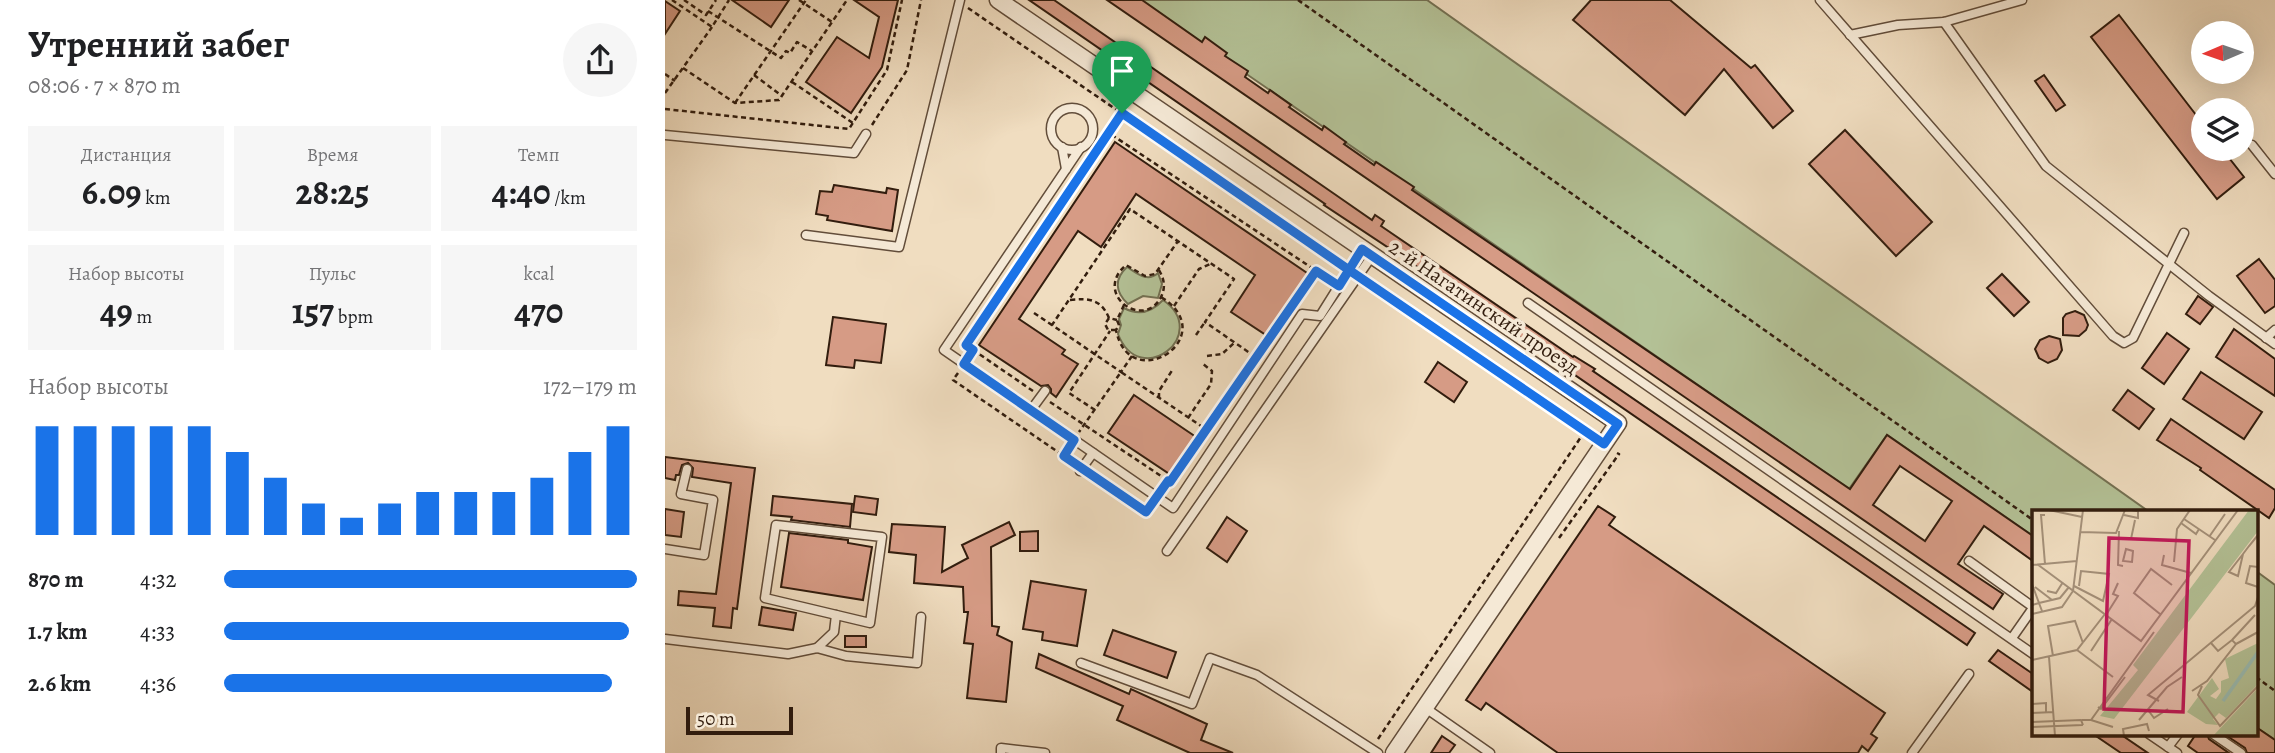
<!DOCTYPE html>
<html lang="ru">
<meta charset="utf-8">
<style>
:root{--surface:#fff;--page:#f6f6f6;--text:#202124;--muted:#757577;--accent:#1a73e8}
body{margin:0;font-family:Alegreya,serif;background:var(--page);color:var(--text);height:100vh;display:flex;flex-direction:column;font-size:26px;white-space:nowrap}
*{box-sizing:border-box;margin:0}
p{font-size:23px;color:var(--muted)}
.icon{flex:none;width:38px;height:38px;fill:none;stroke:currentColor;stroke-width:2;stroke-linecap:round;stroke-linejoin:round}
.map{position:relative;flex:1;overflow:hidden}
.sheet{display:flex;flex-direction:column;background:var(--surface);width:665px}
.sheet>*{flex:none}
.needle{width:46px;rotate:268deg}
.controls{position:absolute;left:1526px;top:21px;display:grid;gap:14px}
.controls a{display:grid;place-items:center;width:63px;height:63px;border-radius:50%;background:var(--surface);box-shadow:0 7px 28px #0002;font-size:35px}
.scale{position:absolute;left:21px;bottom:18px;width:107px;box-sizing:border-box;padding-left:7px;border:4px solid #321d0e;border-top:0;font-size:19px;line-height:24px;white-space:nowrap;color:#321d0e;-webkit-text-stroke:5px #f5e9d6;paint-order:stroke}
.pin{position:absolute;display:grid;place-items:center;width:60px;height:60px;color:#fff;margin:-72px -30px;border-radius:50% 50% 50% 0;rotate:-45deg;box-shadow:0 0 7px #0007}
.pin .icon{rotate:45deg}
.round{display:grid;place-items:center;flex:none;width:74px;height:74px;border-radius:37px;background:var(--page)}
.summary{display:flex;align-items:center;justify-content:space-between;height:119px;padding:0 28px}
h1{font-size:38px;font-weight:700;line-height:52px}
.metrics{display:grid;grid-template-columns:repeat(3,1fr);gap:10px;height:119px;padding:7px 28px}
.metrics div{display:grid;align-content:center;border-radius:0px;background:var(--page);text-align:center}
.metrics b{font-size:35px;font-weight:700}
.metrics small{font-size:19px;font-weight:400}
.metrics p{font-size:19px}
.chart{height:196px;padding:14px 28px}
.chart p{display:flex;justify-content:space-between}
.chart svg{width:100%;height:126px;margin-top:7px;stroke:var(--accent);stroke-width:6}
ul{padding:0 28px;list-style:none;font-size:23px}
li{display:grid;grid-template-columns:112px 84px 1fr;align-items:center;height:52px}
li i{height:18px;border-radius:9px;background:var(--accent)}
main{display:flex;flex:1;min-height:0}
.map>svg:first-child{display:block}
.green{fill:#b4c297;stroke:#737052;stroke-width:2}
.building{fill:#d69b85;stroke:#321d0e;stroke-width:2;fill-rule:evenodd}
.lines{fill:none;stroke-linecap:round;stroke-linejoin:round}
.lane-casing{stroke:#624d3a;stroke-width:11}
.street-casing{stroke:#624d3a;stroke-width:19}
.path{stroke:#321d0e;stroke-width:2.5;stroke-dasharray:5 3.5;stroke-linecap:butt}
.lane{stroke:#f5e9d6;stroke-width:8}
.street{stroke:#f5e9d6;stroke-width:16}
.route-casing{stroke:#fff;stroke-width:14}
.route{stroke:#1a73e8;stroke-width:9}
.labels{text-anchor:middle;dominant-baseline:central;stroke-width:7;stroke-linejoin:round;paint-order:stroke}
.street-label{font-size:21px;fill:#321d0e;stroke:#f5e9d6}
.inset-river{fill:none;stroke:#9abcb2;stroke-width:3.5}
.inset-road{fill:none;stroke:#a49079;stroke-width:2}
.view{fill:#c2185b;fill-opacity:0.15;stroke:#c2185b;stroke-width:3.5}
.inset-edge{fill:none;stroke:#321d0e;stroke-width:3.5}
</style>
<main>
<section class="sheet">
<div class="summary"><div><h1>Утренний забег</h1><p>08:06 · 7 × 870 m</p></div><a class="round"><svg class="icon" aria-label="share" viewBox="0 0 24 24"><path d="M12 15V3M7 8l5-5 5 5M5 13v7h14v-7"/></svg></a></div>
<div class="metrics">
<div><p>Дистанция</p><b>6.09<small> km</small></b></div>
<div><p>Время</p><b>28:25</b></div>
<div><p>Темп</p><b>4:40<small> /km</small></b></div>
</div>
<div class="metrics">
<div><p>Набор высоты</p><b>49<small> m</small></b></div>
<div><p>Пульс</p><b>157<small> bpm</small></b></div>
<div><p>kcal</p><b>470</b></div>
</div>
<div class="chart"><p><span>Набор высоты</span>172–179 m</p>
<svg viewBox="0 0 160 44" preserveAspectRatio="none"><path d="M5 44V6M15 44V6M25 44V6M35 44V6M45 44V6M55 44V15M65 44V24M75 44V33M85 44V38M95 44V33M105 44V29M115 44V29M125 44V29M135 44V24M145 44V15M155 44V6"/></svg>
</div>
<ul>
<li><b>870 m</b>4:32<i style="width:100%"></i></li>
<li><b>1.7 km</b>4:33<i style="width:98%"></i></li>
<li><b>2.6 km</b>4:36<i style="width:94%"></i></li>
</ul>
</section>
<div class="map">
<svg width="1610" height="753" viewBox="0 0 1610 753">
<rect width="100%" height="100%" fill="#f0ddc0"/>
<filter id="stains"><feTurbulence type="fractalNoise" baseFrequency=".00286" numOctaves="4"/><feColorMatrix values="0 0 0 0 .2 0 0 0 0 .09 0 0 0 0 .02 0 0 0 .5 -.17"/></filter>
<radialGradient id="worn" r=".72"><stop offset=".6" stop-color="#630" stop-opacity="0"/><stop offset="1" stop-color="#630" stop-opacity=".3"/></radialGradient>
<g class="green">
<path d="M474,0H762L1483,511L1368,512V536L1222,435L1184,489Z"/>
<path d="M462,267C472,273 482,283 493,273L497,284L493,298L478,296L463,304C450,292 449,279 462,267Z"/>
<path d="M498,300C547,334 475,391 453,334L456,325L454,319L459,308C474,316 487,312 498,300Z"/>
<path d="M1591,571L1610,585V740L1591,727Z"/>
</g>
<g class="building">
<path d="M67,0H124L106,27Z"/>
<path d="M189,0H233L217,67L186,113L141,82L172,37L204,58L214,17Z"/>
<path d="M364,0H389L668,193L707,220L710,215L719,221L716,226L908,357L909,356L930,369L928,371L1310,633L1302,645L766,276L659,205L660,204Z"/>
<path d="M442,0H477L537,42L540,37L562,53L560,56L583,71L580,77L603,93L605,90L626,105L624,107L657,130L659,126L681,142L679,144L709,165L711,162L749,187L747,190L1185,489L1222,435L1368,536V561L1319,526L1293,564L1338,594L1328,609ZM1235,466L1287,501L1260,541L1208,505Z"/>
<path d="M926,0H1005L1086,68L1090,65L1128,111L1108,128L1059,69L1020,115L908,20Z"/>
<path d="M0,1L15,11L0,34Z"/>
<path d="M1454,15L1538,124V149H1557L1579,177L1552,199L1426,37Z"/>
<path d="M1379,75L1400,105L1391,111L1370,81Z"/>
<path d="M1180,130L1267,222L1231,256L1144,164Z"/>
<path d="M450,142L645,275L604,337L566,312L590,275L471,194L436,247L413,231L354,319L400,350L397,354L413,364L391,397L386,393V389L383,385L376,386L314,345Z"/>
<path d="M169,185L221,193L222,188L233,190L227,231L162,220L163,216L151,214L155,191L167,192Z"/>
<path d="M1594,259L1610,280V306L1600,313L1572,276Z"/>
<path d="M1337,274L1364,302L1349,316L1322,288Z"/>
<path d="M1533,296L1548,307L1535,324L1521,314Z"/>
<path d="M1410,311L1419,315L1423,325L1421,330L1414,336L1398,335V318L1401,314Z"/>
<path d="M168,317L221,324L216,363L190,360L189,368L161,365Z"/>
<path d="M1569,329L1610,359V396L1551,357Z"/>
<path d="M1502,333L1524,349L1499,384L1477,368Z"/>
<path d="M1384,336L1395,339L1397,350L1392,359L1383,363L1374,358L1370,349L1375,340Z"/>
<path d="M773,362L802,382L789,402L760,382Z"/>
<path d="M1536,372L1597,412L1579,439L1518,399Z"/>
<path d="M1463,390L1489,409L1474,429L1448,410Z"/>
<path d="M469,395L531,437L506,475L443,433Z"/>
<path d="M1506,419L1610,490V508L1604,518L1535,470L1536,468L1492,440Z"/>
<path d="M0,457L90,468L72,609L68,608L66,628L48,626L50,608L13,605L14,591L51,594L66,483L27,477L28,468L23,463L17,465L14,475H11L10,480L0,478Z"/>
<path d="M108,496L187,504L185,527L126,520L127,517L106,515Z"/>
<path d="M190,496L213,499L211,515L188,512Z"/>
<path d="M933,506L950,517L944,525L1220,713L1206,734L1212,738L1203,751L1197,746L1193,753H893L821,703L816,710L801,700Z"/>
<path d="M0,509L19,512L16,537L0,535Z"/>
<path d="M562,517L582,531L562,562L542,548Z"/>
<path d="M344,522L350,535L326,547L327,626L334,627L332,635L347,642L341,702L302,698L308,644L299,643L303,612H299L298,587L249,583L251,555L224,552L227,524L280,527L277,572L303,558L297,545Z"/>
<path d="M373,531V551H355V532Z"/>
<path d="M124,533L183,540V543L207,547L198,600L116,587Z"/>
<path d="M366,581L421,590L412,646L377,640L378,632L358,629Z"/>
<path d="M97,607L131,613L128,630L94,625Z"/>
<path d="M448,630L511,652L502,678L439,655Z"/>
<rect x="180" y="636" width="21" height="11"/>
<path d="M1333,650L1368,674V692L1324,661Z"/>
<path d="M374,654L464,694L466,689L542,724L536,740L568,753H525L452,720L458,706L371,668Z"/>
<path d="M1591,727L1610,740V753H1582L1580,748L1559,734H1591Z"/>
<path d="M1428,734H1455L1483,753H1456Z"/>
<path d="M1531,734H1542L1544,739L1564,753H1533L1523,746Z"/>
<path d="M777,736L790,745L784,753H766Z"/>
</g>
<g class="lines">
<defs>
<g id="lane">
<path d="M1155,0L1448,336L1459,343L1468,338L1519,233"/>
<path d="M1279,22L1381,166L1544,296L1610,344"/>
<path d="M1185,35L1233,25L1279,22L1357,0"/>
<circle cx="407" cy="129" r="21"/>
<path d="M0,135L189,153L201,134"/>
<path d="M1587,145L1610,174"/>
<path d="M397,147L401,169"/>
<path d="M416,147L279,350L508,508L637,314L655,316L697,249"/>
<path d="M141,235L234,247L295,0"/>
<path d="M863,303L1368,654"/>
<path d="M1601,338L1610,330"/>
<path d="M366,410L380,391"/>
<path d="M415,471L428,453"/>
<path d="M111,525L217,537L205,623L100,598Z"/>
<path d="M0,549L39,555L48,500L16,494L22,469"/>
<path d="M502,551L707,256"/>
<path d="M1304,561L1368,607"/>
<path d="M1347,638L1368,608"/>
<path d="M0,639L123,654L152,648L181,656L252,663L256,617"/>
<path d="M152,648L169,632L171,615"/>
<path d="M416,663L527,704L545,658L592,675L713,753"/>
<path d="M759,707L825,753"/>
<path d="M1484,734L1512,753"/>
<path d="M1548,734L1576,753"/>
<path d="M1503,747L1513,734"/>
<path d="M336,753V748L380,753"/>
<path d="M1247,753L1304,674"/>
</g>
<path id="street" d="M333,0L953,423L729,753"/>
</defs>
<use href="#lane" class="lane-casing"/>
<use href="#street" class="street-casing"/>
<g class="path">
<path d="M7,0L47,27L64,0"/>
<path d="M19,0L41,15L51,0"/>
<path d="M134,0L167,22"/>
<path d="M633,0L1368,520"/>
<path d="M303,8L675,263"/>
<path d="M43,11L116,58L121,51L125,53L132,42L147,51"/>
<path d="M18,68L70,103L114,100L182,0"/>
<path d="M0,74L10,81"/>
<path d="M89,75L117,96"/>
<path d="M127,82L188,123"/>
<path d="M0,93L47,27"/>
<path d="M70,103L141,0"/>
<path d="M0,109L184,129L222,70L237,0"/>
<path d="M207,125L242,70L256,0"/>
<path d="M444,133L457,113"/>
<path d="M494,270C499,279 501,287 496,297C479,331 427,294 461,265L480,276L490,274L513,241"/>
<path d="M701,281L926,436"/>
<path d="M405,300C424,298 436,299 444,318"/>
<path d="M459,305L452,320L454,325L451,330C465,398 559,336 496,297"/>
<path d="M509,306L534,269L545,264"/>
<path d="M369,313L387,325"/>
<path d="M451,330H443L440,324L444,318L452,320"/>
<path d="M531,335L540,322"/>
<path d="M467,356L456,372L387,325L465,209L569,279L540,322L592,358"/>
<path d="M542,356L557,354L569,343"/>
<path d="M293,373L288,380L409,463"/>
<path d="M368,391L301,345L444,133L665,280"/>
<path d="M494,398V391L508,369"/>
<path d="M385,402L505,482L542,430L456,372C442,392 428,412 414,432"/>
<path d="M430,410L404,393L445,331"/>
<path d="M523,418L546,384L547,371L538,364"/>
<path d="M542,430L651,271"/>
<path d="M399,456L403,450"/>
<path d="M426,474L481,512L485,506"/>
<path d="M894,538L954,454L952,453"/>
<path d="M1591,677L1610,691"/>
<path d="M713,739L920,431"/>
</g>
<use href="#lane" class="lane"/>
<use href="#street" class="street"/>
</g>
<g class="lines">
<defs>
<path id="route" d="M457,113L301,345L308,350L299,364L409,440L399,456L481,512L503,481L505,482L651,271L674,286L684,270L939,444L953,424L697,249L684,270L457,113"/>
</defs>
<use href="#route" class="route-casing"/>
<use href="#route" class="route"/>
</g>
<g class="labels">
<g class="street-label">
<text transform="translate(819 307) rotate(34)">2-й Нагатинский проезд</text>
</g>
</g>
<g transform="translate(1367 510)">
<rect width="226" height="226" fill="#f0ddc0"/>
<path d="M217,0H226V21L82,209L68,206L106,160L101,155ZM226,133V174L194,208L187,203L181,209L186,215L174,214L155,202L180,168L187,179L178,186L184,189L189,182V171L197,168L193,149ZM226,178V226H181Z" fill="#b4c297"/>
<path class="inset-river" d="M191,191L226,142"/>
<path class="inset-road" d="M17,0L50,7M92,5L106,8V1L100,0M152,9L183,30M149,13L164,24L167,19M87,21L86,55L91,56M48,22L84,23L93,0M177,27L193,4M90,28L99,29L103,10M94,39L101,41L100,52L91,51ZM211,44L206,66L197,62L211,44L217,36L226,25M132,45L130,55L159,63M142,52L145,19L158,0M5,54L109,131L206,0M13,54L9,5H13M0,55L45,51M226,57L218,56L214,73L226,77M0,74L7,93L0,95M42,76L71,91L77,64L49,61L47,76M3,77L20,90M15,81L24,83L31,72M10,101L7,93L28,88L37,77M0,104L30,97L41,81L51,0M128,104L102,83L119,59L140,75M74,105L86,86L81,84L86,73M200,130L223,105M204,134L226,122M45,140L81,167M59,141L80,109M21,146L16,116L43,111L51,133M17,147L23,226M0,150L45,140L73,104M170,176L166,185L188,216L226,176M160,181L175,171L204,134L200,130L186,141L179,133M127,191L116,185L223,96L226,87M0,194L14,193V203M66,197L69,199L93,167M116,200L122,208L136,199M0,203L22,202M50,210H59L122,122M59,210L81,217M107,210L135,177L150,167M0,212L49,210L51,215M0,217L51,215M92,226L91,219L115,214L117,221"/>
<path class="view" d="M77,28L157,31L151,202L72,199Z"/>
<rect width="226" height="226" class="inset-edge"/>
</g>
<rect width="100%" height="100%" filter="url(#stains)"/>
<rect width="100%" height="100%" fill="url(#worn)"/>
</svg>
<div class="controls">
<a><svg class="needle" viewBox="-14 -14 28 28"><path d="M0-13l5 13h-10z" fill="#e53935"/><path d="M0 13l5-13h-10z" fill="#757577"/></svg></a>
<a><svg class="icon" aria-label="layers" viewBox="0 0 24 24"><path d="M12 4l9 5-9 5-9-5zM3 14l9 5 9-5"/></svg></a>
</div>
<div class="scale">50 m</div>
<div class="pin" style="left:457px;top:113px;background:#1e9e55"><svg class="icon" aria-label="arrive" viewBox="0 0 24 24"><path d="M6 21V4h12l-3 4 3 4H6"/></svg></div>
</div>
</main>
